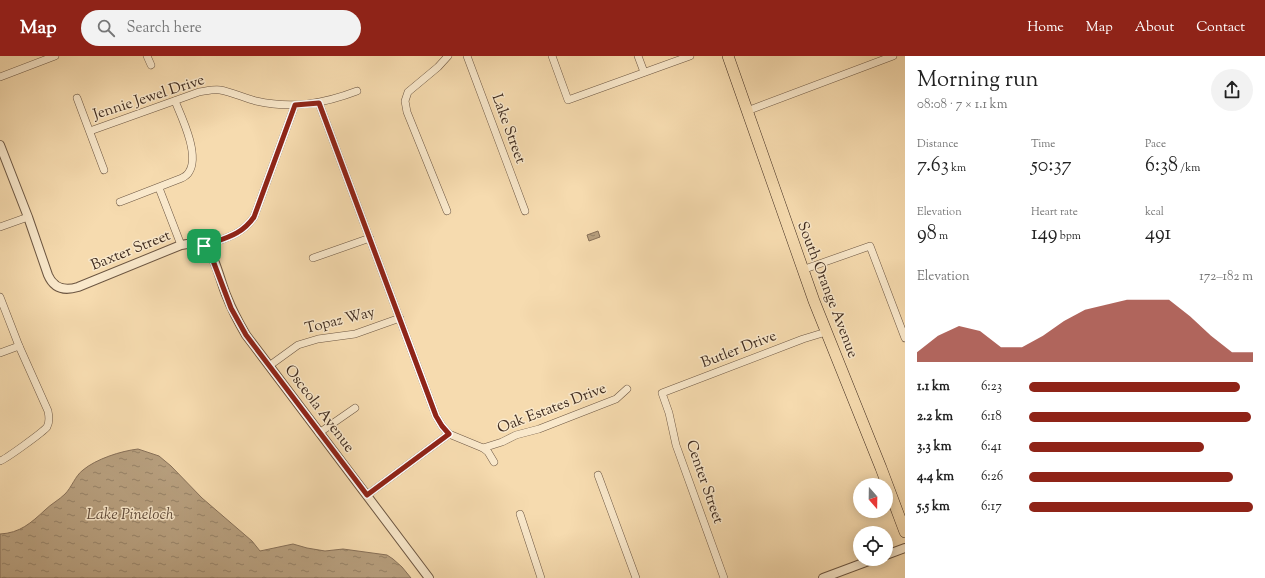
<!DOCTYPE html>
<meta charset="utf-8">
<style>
:root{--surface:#fff;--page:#f2f2f2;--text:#222;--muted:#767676;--accent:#8f2418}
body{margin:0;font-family:"Sorts Mill Goudy",serif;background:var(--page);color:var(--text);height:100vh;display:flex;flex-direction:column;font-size:15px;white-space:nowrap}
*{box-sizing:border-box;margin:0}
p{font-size:13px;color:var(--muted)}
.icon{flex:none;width:22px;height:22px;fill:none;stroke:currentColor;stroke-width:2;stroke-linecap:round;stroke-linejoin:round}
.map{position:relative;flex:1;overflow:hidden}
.details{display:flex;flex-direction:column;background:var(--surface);width:360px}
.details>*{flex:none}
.needle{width:26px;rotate:160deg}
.buttons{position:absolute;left:853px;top:422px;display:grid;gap:8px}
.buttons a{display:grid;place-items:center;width:40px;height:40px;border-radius:50%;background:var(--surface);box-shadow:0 2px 10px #0003;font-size:20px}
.pin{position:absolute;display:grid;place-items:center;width:34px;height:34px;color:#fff;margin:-17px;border-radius:8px;box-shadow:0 2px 6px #0006}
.round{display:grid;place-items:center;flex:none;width:42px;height:42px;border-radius:21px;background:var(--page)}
.headline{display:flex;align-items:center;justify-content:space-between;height:68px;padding:0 12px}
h1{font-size:22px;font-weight:600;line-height:30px}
.figures{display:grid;grid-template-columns:repeat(3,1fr);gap:6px;height:68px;padding:4px 12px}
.figures div{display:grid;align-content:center}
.figures b{font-size:20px;font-weight:600}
.figures small{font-size:11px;font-weight:400}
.figures p{font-size:11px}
.chart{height:112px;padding:8px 12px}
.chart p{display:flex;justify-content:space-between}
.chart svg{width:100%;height:72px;margin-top:4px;fill:var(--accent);opacity:.7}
ul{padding:0 12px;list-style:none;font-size:13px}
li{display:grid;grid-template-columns:64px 48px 1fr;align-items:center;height:30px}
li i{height:10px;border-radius:5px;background:var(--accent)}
header{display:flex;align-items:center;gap:24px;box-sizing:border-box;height:56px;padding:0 20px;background:var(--accent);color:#fff}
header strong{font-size:19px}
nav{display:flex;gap:22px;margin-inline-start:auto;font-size:14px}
.search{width:280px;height:36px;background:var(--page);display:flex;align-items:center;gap:10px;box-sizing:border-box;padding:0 14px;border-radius:22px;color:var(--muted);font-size:15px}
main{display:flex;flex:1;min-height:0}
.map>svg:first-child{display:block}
.water{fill:url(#water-ripples);stroke:#877058}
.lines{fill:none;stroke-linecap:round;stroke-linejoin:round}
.minor-casing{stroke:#6c5642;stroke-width:8}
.tertiary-casing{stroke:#6c5642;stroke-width:10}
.primary-casing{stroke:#3e2a1e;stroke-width:12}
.minor{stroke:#f9e8cb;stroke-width:7}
.tertiary{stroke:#f9e8cb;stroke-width:8}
.primary{stroke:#f6dbaf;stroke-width:11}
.route-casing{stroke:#fff;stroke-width:8}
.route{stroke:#8f2418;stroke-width:5}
.labels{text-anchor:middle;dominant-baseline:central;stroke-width:3;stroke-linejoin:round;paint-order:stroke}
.street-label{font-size:15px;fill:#3e2a1e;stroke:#f9e8cb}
.water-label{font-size:16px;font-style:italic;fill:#624d3b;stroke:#f9e8cb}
</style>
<header>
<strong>Map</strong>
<div class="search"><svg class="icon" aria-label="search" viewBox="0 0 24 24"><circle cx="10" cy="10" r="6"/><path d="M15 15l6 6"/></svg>Search here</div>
<nav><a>Home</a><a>Map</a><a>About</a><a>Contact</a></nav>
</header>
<main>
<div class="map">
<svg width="905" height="522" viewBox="0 0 905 522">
<defs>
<pattern id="water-ripples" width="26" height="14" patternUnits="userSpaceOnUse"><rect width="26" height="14" fill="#b79f7e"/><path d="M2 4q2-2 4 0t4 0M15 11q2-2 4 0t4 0" fill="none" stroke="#968267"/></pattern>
</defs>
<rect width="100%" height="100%" fill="#f6dbaf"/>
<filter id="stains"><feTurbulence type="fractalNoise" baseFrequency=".005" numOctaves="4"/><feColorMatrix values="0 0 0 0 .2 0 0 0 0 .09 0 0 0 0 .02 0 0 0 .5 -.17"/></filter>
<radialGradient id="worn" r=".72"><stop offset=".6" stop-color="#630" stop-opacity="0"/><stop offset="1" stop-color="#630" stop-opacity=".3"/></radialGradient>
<g class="water">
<path d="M598,175L600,181L589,185L587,179Z"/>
<path d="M138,393L159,400L171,410L202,442L252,485L260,495L293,488L307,492L325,495L343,493L387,499L393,503L402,511L411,522H0V478C20,477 31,467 45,454C51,448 59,444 65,438C72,431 75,420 83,414C96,403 121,395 138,393Z"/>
</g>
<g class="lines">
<defs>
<g id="minor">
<path d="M147,0L151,9"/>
<path d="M467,0L525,155"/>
<path d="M552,0L568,44L690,0"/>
<path d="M638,0L644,16"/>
<path d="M0,21L55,0"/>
<path d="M77,42L104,114"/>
<path d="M319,47L436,360L442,370L449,378L483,392L488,396L494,406"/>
<path d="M747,55L893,0"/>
<path d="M90,75L199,36C206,35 214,33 220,34C232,36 244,42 256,45C292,53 323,48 357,35"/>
<path d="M159,132L181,189"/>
<path d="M120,146L182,122C184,121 188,118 189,116C200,99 182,62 175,45"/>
<path d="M447,155L407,56L405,45L408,36L438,11L448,0"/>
<path d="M0,171L28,161"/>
<path d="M204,190C224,182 241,180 254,161L295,49"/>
<path d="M313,202L370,182"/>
<path d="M802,214L870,190L905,282"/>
<path d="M0,241L19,290L48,355C49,360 50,366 47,371C43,376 6,403 0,405"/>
<path d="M0,297L19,290"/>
<path d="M269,310L298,289L318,283L355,278L400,262"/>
<path d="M319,377L355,352"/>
<path d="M483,392L502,386L516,379L539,373L616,343L627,333"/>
<path d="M598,419L636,522"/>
<path d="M367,439L449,378"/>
<path d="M520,458L541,522"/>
<path d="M724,522L676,389L669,357L662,337L803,283L826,276"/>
</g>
<g id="tertiary">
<path d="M0,89L28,161L48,219C54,233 65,235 78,231L181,189C189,188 198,185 205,190C215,198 221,228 227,241C232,254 239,267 246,279L429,522"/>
<path d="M886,499L905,492"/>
<path d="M823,522L874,503"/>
</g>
<path id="primary" d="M728,0L814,245L881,412L905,476"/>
</defs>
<use href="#minor" class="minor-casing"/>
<use href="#tertiary" class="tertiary-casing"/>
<use href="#primary" class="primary-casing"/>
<use href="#minor" class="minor"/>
<use href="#tertiary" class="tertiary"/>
<use href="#primary" class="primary"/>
</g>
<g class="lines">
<defs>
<path id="route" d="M319,47L436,360L442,370L449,378L367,439L246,279L231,252L212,202L208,194L204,190C224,182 241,180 254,161L295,49Z"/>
</defs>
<use href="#route" class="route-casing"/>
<use href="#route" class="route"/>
</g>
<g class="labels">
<g class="street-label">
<text transform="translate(149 42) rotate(-18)">Jennie Jewel Drive</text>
<text transform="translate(508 73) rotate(70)">Lake Street</text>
<text transform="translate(131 195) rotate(-22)">Baxter Street</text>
<text transform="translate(827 234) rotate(69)">South Orange Avenue</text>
<text transform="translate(340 265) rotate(-14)">Topaz Way</text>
<text transform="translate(739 294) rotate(-21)">Butler Drive</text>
<text transform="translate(319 353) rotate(53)">Osceola Avenue</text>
<text transform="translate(552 353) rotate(-21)">Oak Estates Drive</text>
<text transform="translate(704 426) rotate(71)">Center Street</text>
</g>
<g class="water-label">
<text x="130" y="459">Lake Pineloch</text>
</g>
</g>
<rect width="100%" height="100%" filter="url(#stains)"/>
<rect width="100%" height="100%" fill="url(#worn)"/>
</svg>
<div class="buttons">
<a><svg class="needle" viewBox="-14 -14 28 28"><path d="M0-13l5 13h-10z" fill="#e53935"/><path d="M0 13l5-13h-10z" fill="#767676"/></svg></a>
<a><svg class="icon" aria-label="locate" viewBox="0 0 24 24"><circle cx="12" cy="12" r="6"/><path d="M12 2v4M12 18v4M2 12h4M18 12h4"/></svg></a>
</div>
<div class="pin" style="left:204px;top:190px;background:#1e9e55"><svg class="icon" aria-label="arrive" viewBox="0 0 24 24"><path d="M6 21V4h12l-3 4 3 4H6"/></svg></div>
</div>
<section class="details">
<div class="headline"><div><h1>Morning run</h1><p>08:08 · 7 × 1.1 km</p></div><a class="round"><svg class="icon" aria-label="share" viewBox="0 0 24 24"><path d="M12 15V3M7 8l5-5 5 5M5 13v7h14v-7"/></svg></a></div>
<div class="figures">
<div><p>Distance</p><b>7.63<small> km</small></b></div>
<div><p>Time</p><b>50:37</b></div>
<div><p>Pace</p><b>6:38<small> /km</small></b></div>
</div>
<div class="figures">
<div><p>Elevation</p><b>98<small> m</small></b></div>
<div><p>Heart rate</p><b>149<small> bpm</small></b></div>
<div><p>kcal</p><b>491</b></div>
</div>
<div class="chart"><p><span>Elevation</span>172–182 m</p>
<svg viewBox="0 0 160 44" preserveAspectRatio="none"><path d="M0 44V38L10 28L20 22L30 25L40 35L50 35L60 28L70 19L80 12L90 9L100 6L110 6L120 6L130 16L140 28L150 38L160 38V44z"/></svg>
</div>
<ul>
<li><b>1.1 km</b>6:23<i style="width:94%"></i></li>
<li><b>2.2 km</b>6:18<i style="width:99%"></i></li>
<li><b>3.3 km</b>6:41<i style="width:78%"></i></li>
<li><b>4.4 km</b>6:26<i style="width:91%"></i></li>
<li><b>5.5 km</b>6:17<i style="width:100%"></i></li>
</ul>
</section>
</main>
